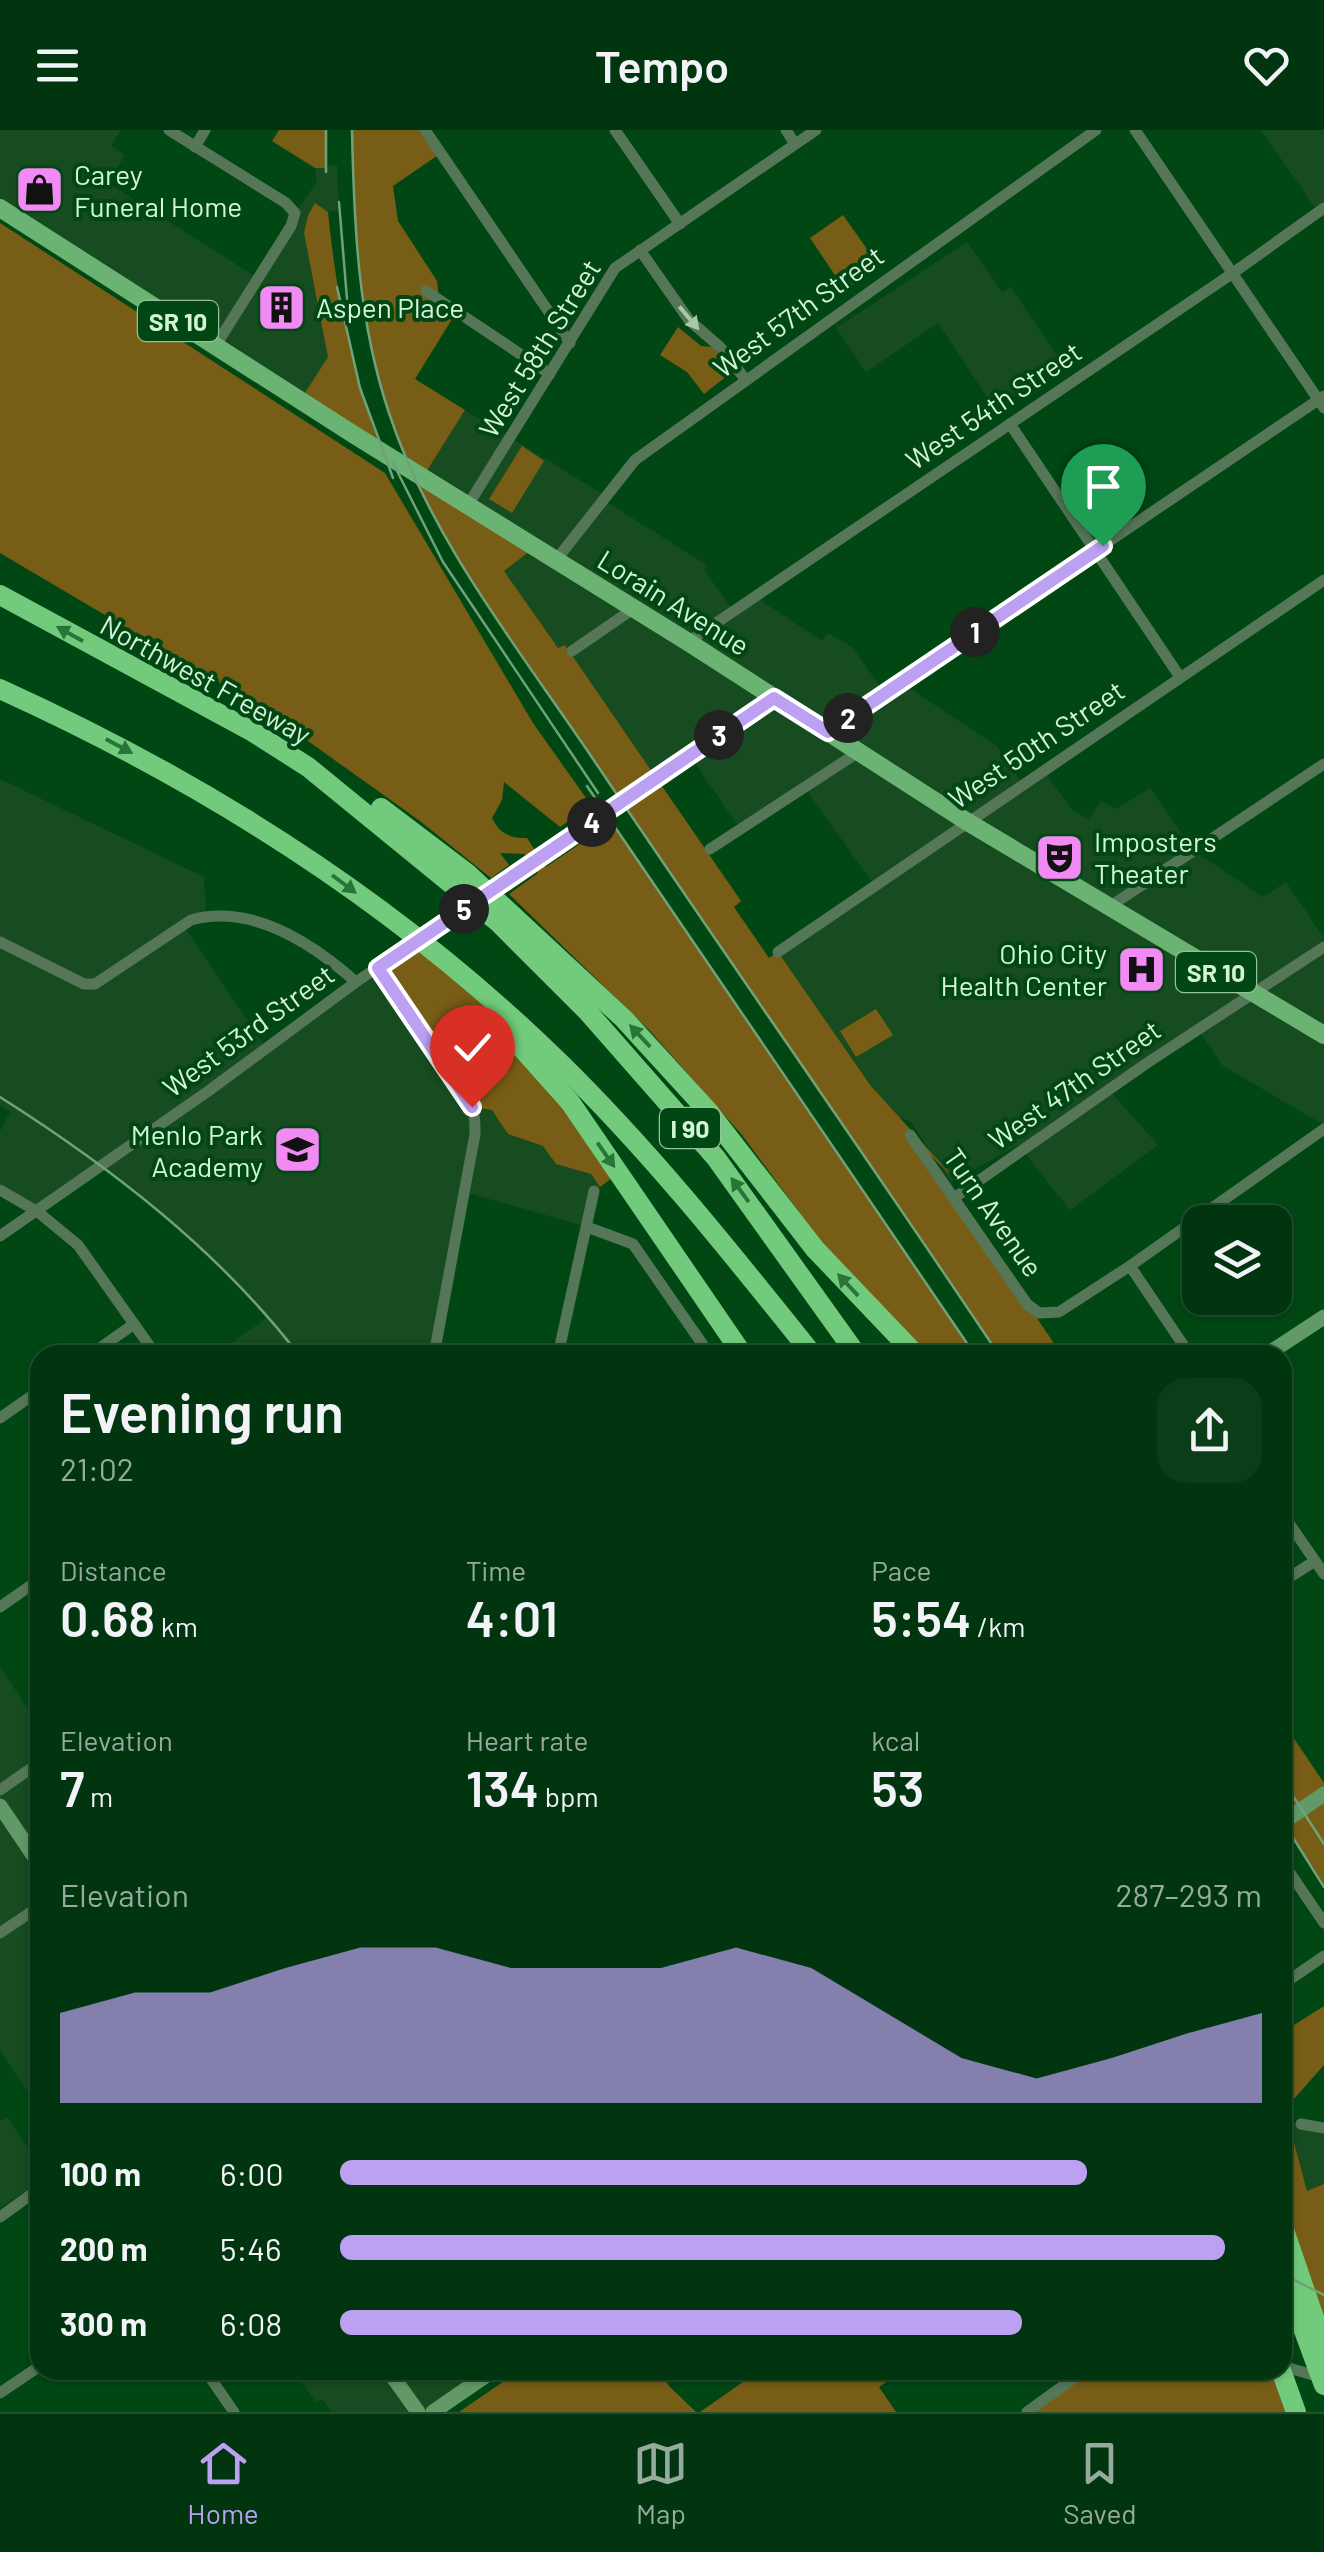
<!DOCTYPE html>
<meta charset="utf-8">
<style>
:root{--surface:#01350f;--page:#0b3d18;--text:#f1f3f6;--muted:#96ab9e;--line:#23502f;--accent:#bca0f2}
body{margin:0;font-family:Barlow,sans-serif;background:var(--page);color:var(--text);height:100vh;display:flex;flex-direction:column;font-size:38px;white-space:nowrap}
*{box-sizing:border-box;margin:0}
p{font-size:32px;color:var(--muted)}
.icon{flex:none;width:55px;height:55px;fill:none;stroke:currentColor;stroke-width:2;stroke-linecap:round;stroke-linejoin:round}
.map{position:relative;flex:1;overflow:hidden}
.details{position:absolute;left:30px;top:1215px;width:1262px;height:1035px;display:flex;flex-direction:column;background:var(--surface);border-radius:30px;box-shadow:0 2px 8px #0004,0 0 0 2px var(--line)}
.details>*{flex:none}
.fabs{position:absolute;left:1182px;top:1075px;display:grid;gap:20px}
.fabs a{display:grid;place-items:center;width:110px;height:110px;border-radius:20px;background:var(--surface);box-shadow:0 2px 8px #0004,0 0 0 2px var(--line);font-size:50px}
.pin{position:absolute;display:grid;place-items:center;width:85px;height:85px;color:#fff;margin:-102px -42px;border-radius:50% 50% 50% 0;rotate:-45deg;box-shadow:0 0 10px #0007}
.pin .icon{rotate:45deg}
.km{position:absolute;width:50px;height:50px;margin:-25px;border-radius:50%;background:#222;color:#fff;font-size:28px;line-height:50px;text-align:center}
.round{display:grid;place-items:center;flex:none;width:105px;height:105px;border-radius:30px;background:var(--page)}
.headline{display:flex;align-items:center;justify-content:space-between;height:170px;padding:0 30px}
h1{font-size:55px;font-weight:600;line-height:75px}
.figures{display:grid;grid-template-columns:repeat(3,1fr);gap:15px;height:170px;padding:10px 30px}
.figures div{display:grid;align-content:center}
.figures b{font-size:50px;font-weight:600}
.figures small{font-size:28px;font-weight:400}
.figures p{font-size:28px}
.chart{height:280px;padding:20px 30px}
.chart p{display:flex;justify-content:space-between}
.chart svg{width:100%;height:180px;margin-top:10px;fill:var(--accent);opacity:.7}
ul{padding:0 30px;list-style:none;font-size:32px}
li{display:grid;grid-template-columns:160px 120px 1fr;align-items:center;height:75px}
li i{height:25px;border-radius:12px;background:var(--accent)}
header{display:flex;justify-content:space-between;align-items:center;height:130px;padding:0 30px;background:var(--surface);font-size:45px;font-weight:600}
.dock{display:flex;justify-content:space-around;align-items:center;height:140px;border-top:2px solid var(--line);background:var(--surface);font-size:28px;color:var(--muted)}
.dock a{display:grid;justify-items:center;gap:5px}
.dock .active{color:var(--accent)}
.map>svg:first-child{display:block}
.built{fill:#174b20}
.green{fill:#785d16}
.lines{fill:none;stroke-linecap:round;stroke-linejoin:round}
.street{stroke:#557757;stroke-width:11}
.secondary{stroke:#619967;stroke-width:15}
.primary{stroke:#6ab372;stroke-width:18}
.highway{stroke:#72cb7c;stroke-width:20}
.rail{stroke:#70a27a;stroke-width:2.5}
.oneway{fill:#a8c8aa}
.oneway2{fill:#297538}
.route-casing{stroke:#fff;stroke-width:20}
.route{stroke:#bca0f2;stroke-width:12}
.labels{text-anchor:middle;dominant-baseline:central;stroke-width:8;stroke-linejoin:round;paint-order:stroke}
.shield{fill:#014714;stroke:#95c09c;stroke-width:2.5}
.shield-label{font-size:25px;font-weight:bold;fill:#d4f4d6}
.poi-label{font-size:28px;fill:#d4f4d6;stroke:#014714;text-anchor:start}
.street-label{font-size:28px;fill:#d4f4d6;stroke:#014714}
</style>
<header><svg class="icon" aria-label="menu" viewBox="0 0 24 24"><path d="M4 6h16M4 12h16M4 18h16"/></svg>Tempo<svg class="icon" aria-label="heart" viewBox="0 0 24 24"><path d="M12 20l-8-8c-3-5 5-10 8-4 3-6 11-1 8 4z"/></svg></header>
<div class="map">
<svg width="1324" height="2282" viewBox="0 0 1324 2282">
<rect width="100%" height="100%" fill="#014714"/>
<g class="built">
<path d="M0,0H121L111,16L125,25L108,53L258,148L295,83L317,52L315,38L337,35L339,80L328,82L315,74L308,85L304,103L329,227L301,269L0,78Z"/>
<path d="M1261,0H1324V78L1318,82Z"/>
<path d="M967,112L1002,162L1011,157L1062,233L995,279L938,193L866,242L836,198Z"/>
<path d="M465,280L606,366L604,370L708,436L704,440L733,480L754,466L822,511L828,503L852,517L885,563L900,552L997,616L1022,653L1043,639L1072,680L1089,690L1101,671L1116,679L1150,658L1194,721L1263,767L1286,752L1324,808V995L1223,936L1198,900L1109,960L1158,1015L1070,1080L1018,1015L951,1052L911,992L892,985L778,822L874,755L805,658L740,699L690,626L657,648L565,515L558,519L503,440L534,418L423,347Z"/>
<path d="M0,649L204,747L206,786L183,795L266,918L377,838L588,998L619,1043L594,1061L587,1097L465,1062L434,1225H215L268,1187L228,1144L137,1062L102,1036L37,1082L0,1061V1001L10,982L0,975Z"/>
<path d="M0,1537L40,1597V1632L31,1639L40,1652V1959L31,1966L0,1920Z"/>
<path d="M7,1987L40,2035V2051L0,2078V1991Z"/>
<path d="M1288,1993L1324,1998V2054L1307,2062Z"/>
<path d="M293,2240H494L433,2282H332L322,2269L316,2272Z"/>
</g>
<g class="green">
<path d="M279,0H326V38H315L272,11Z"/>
<path d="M352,0H425L441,23L393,56L398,91L437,151L439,169L457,181L415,249L465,280L423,347L535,417L504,441L558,518L565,515L741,771L734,777L769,828L778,822L871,956L958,1052L916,1011L1062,1225H999C864,1028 728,831 595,633C522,524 430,408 389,283C358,191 354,96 352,0Z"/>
<path d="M315,73L328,82C336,164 352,242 381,320L301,269L328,227L304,103L308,85Z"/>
<path d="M843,85L879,136L845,160L810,108Z"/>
<path d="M0,93L385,343L533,593L591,675L560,697L504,652L502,670L492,688C500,704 510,708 527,708L546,737L612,692L975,1225H928L819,1109L742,1005L650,901L509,764L538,743L525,724L500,723L509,735L491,748L420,691L259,576L0,423Z"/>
<path d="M678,197L701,216L713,217L732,242L704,264L687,242L660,225Z"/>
<path d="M522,316L544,331L512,383L489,369Z"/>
<path d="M417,811C496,875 558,963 619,1043L600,1057L591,1044L556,1034L543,1016L508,1004L492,980L472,977L377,838Z"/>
<path d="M876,879L893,905L856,927L840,901Z"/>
<path d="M1282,1591L1324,1653V1755L1283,1690Z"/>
<path d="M1324,1876V1935L1285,1979L1307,2061L1324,2054V2217L1283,2094V1902Z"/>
<path d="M520,2240H658L670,2257L696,2282H459Z"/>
<path d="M760,2240H903L879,2257L896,2282H700Z"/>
<path d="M1080,2240H1281L1296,2282H1027Z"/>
</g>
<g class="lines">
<g class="street">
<path d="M169,0L286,73L295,83L291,96L216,215"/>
<path d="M425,0L570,213"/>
<path d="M615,0L680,94"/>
<path d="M786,0L795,14"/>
<path d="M1135,0L1324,278"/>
<path d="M195,17L205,0"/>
<path d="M640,120L689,190L720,217L746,250"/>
<path d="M426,161L550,244"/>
<path d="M1010,294L1180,547"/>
<path d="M468,375L615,138L816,0"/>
<path d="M556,430L635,330L1096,0"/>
<path d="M688,512L1233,143L1324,78"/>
<path d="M572,521L633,479"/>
<path d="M828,601L1324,266"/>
<path d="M710,719L857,623"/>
<path d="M1109,777L1324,634"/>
<path d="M0,812L84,854H95L191,790C252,773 312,813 356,852"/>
<path d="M778,822L1324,450"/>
<path d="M377,838C406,880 447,928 470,973C475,983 475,993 475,1004L434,1225"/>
<path d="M910,1005L1027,1174L1039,1183L1059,1182L1130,1136L1324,999"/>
<path d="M0,1060L38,1082L78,1115L156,1225"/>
<path d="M954,1068L1147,933L1324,817"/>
<path d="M587,1097L633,1114L710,1225"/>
<path d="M0,1106L207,962L356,852L775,568"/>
<path d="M1130,1136L1190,1225"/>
<path d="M90,1225L134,1194"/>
<path d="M558,1225L594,1061"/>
<path d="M0,1288L40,1260"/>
<path d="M1282,1383L1324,1444"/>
<path d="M1282,1452L1315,1431"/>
<path d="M0,1477L40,1449"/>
<path d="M0,1660L40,1632"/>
<path d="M1282,1731L1324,1793"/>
<path d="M0,1803L40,1776"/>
<path d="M1282,1855L1324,1826"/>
<path d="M1301,1994L1324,1998"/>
<path d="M0,2087L40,2058"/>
<path d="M1282,2236L1320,2247"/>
<path d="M205,2240L234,2282"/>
<path d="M729,2240L731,2243"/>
<path d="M0,2263L40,2236"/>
<path d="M1027,2282L1085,2240"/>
</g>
<g class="secondary">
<path d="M1266,1225L1324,1187"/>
<path d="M0,1676L40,1735"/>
<path d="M1282,1693L1324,1664"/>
<path d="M388,2240L418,2282"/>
<path d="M433,2282L494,2240"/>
</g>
<path class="primary" d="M0,78L356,306L688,512L966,691L1324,905"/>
<g class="highway">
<path d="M0,465L253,602L308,637L498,792L587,881L716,1028L857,1225"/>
<path d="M0,559C205,652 398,774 559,932C652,1023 732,1124 813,1225"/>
<path d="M381,678L468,744L624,889L708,981L815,1119L916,1225"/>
<path d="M509,904L570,972L743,1225"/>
<path d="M1282,2094L1324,2217"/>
<path d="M1282,2141L1324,2255"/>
<path d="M1281,2240L1296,2282"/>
</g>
<g class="rail">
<path d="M326,0V42"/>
<path d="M352,0C354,96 358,191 389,283C430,408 518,518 591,626C726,827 865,1024 999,1225"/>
<path d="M339,72L347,169"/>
<path d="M337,157L360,258L393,348"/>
<path d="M393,333L443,432L598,663"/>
<path d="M587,656L975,1225"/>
<path d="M0,967C112,1038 218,1120 299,1225"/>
<path d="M1282,1649L1324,1714"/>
<path d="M1282,1690L1324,1757"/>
<path d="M1282,2144L1324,2165"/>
</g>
</g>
<defs><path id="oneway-solid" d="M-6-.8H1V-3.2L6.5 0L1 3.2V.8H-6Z" transform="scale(2.5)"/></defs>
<use class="oneway" href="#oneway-solid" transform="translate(689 188) rotate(50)"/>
<g class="oneway2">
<use href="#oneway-solid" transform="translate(70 504) rotate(-151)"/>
<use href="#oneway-solid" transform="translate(119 616) rotate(28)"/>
<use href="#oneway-solid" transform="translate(344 754) rotate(37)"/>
<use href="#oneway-solid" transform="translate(640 906) rotate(-133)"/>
<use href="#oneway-solid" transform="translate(606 1025) rotate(55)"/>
<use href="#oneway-solid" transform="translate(740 1060) rotate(-126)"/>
<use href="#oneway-solid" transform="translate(848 1155) rotate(-133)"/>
</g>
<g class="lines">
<defs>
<path id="route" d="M472,977L378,838L774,568L828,602L1103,416"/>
</defs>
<use href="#route" class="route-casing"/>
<use href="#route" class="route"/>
</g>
<defs>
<symbol id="shop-square" viewBox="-11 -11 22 22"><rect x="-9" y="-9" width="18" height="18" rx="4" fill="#f28af3" stroke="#014714"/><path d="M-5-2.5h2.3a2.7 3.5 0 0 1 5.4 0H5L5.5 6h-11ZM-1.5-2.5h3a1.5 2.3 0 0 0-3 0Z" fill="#111"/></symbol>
<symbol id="building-square" viewBox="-11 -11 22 22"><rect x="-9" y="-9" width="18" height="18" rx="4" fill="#f28af3" stroke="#014714"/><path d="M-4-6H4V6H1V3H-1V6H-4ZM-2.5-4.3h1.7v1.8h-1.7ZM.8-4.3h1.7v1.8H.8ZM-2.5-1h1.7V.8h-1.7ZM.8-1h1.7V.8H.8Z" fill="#111"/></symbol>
<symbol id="theatre-square" viewBox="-11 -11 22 22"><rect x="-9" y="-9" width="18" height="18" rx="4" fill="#f28af3" stroke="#014714"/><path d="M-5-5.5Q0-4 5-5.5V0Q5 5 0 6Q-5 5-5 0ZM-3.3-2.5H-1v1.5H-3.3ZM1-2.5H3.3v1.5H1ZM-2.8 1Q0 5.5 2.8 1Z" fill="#111"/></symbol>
<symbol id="hospital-square" viewBox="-11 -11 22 22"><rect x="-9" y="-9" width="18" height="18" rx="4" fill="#f28af3" stroke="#014714"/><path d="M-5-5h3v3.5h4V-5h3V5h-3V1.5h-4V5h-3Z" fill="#111"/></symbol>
<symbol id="school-square" viewBox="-11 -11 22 22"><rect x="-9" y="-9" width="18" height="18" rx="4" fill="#f28af3" stroke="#014714"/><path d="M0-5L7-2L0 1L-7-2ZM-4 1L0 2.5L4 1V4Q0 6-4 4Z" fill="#111"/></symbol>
</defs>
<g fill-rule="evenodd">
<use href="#shop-square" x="12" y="32" width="55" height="55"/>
<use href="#building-square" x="254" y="150" width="55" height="55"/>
<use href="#theatre-square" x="1032" y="700" width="55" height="55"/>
<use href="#hospital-square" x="1114" y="812" width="55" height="55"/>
<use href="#school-square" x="270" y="992" width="55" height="55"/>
</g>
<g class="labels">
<g class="shield">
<rect x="138" y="171" width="80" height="40" rx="8"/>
<rect x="1176" y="822" width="80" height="40" rx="8"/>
<rect x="660" y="978" width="60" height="40" rx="8"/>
</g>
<g class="shield-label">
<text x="178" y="191">SR 10</text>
<text x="1216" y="842">SR 10</text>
<text x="690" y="998">I 90</text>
</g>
<g class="poi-label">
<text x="74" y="44">Carey<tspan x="74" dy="32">Funeral Home</tspan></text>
<text x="316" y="177">Aspen Place</text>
<text x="1094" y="711">Imposters<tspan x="1094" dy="32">Theater</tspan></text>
<text x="1107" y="823" text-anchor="end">Ohio City<tspan x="1107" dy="32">Health Center</tspan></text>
<text x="263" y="1004" text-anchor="end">Menlo Park<tspan x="263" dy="32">Academy</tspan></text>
</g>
<g class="street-label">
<text transform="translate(798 181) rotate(-36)">West 57th Street</text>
<text transform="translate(539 218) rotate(-58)">West 58th Street</text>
<text transform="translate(993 275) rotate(-34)">West 54th Street</text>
<text transform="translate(674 472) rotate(32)">Lorain Avenue</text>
<text transform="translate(206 549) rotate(29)">Northwest Freeway</text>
<text transform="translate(1036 614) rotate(-34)">West 50th Street</text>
<text transform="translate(248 900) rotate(-36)">West 53rd Street</text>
<text transform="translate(1074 954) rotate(-35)">West 47th Street</text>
<text transform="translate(994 1082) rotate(55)">Turn Avenue</text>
</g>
</g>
</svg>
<div class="fabs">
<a><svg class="icon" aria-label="layers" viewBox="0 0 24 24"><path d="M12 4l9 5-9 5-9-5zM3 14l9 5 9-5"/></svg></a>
</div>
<div class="pin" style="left:1103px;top:416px;background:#1e9e55"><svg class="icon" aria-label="arrive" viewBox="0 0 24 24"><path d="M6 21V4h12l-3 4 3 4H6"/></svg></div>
<div class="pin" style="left:472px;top:977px;background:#d93025"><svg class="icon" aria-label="check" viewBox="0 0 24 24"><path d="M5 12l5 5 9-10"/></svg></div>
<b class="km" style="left:975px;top:502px">1</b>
<b class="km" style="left:848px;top:588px">2</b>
<b class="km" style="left:719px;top:605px">3</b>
<b class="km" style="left:592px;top:692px">4</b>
<b class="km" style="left:464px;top:779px">5</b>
<section class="details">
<div class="headline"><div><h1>Evening run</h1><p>21:02</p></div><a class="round"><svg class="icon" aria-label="share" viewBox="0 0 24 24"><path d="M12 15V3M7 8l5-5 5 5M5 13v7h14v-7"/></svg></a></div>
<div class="figures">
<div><p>Distance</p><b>0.68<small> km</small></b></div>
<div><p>Time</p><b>4:01</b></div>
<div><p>Pace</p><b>5:54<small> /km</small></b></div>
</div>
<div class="figures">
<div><p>Elevation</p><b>7<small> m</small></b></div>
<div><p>Heart rate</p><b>134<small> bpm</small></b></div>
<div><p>kcal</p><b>53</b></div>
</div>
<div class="chart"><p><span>Elevation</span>287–293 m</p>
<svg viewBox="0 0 160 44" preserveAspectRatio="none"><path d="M0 44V22L10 17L20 17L30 11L40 6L50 6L60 11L70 11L80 11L90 6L100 11L110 22L120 33L130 38L140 33L150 27L160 22V44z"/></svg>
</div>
<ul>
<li><b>100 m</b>6:00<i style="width:81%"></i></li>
<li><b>200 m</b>5:46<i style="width:96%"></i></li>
<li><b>300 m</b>6:08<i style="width:74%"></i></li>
</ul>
</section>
</div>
<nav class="dock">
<a class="active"><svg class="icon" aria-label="home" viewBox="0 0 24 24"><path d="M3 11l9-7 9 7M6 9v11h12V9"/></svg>Home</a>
<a><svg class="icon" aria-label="map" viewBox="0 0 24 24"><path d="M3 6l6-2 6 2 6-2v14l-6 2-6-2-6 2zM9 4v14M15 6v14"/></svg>Map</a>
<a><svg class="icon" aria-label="saved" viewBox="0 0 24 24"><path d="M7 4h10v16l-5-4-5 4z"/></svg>Saved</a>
</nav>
